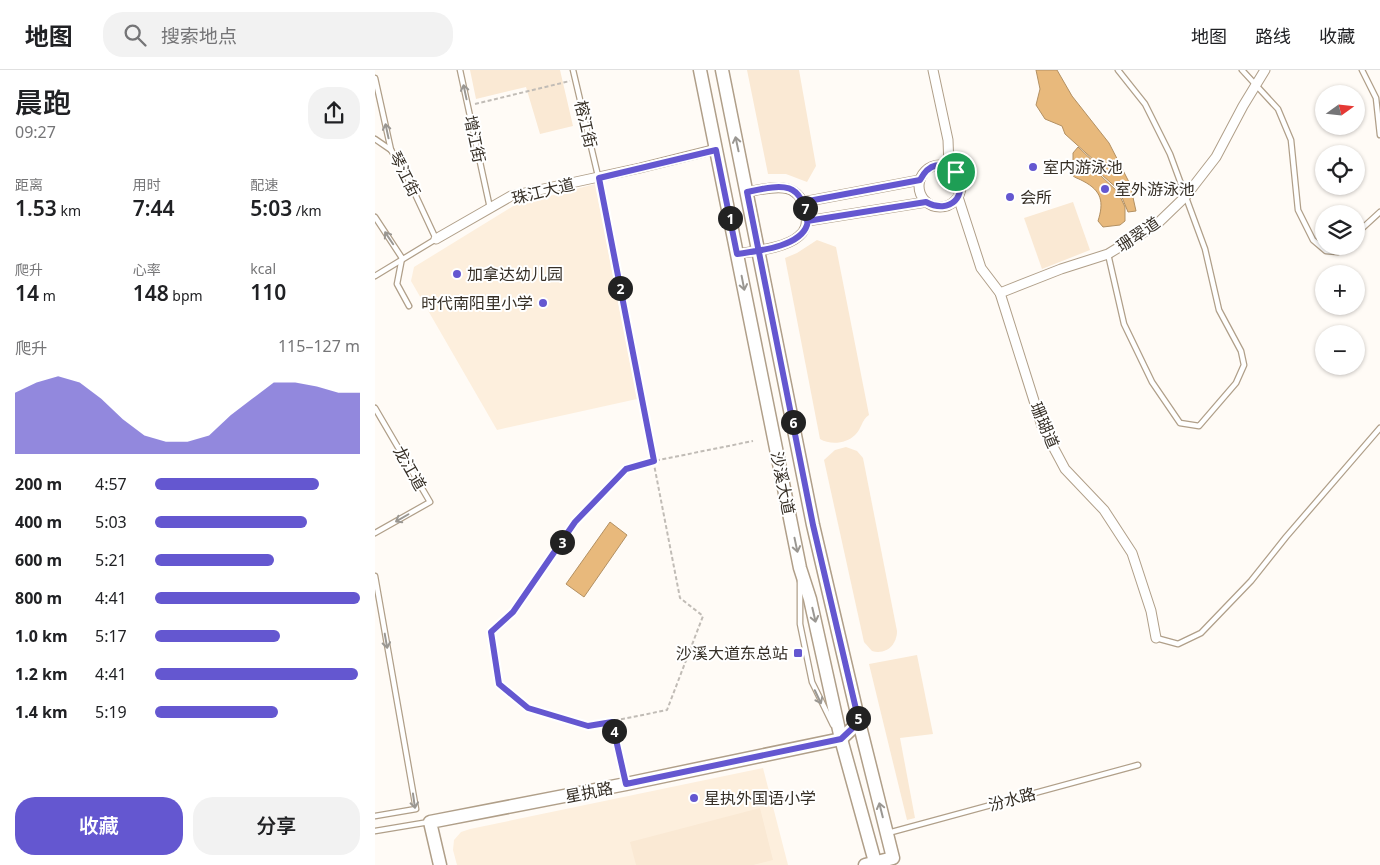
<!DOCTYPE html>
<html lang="zh">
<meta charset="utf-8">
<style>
:root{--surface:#fff;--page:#f2f2f2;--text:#202124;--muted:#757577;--line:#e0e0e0;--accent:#6457d0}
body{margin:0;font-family:"Noto Sans","Noto Sans SC",sans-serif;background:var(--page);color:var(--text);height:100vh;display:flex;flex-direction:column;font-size:19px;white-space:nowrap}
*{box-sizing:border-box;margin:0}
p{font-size:16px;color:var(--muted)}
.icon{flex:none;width:28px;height:28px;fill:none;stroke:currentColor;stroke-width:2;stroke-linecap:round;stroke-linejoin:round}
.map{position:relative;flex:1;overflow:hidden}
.side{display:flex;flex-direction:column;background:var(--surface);width:375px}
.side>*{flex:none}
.needle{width:32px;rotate:75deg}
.tools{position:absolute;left:940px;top:15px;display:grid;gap:10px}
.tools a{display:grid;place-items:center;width:50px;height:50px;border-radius:50%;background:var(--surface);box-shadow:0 1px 4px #0004;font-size:25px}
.pin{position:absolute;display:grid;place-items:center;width:42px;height:42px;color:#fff;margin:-21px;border:2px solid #fff;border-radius:50%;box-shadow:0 1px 5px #0007}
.km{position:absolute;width:25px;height:25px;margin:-12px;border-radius:50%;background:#222;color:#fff;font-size:14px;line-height:25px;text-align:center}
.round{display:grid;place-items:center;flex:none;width:52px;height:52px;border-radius:20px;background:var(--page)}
.head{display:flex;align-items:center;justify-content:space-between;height:85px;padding:0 15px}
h1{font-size:28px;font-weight:600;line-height:38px}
.stats{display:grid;grid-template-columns:repeat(3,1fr);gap:8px;height:85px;padding:5px 15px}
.stats div{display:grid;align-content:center}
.stats b{font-size:21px;font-weight:600}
.stats small{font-size:14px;font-weight:400}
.stats p{font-size:14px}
.chart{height:140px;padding:10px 15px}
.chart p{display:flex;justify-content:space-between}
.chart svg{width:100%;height:90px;margin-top:5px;fill:var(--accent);opacity:.7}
.primary-button{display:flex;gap:10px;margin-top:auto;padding:10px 15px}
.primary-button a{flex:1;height:58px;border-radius:20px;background:var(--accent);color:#fff;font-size:20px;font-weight:600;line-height:58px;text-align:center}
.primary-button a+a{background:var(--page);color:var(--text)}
ul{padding:0 15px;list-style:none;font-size:16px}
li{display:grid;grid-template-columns:80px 60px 1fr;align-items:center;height:38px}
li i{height:12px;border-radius:6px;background:var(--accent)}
header{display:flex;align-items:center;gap:30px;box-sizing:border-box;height:70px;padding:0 25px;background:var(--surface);border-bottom:1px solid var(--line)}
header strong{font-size:24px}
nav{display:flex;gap:28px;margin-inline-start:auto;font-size:18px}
.search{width:350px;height:45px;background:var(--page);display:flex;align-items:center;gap:12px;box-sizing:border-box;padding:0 18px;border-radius:20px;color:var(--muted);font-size:19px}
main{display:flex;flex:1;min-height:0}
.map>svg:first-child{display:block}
.built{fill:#fdefdd}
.green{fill:#fae9d4}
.water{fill:#e8b97c;stroke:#b39062}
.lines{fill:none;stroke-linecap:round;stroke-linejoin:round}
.lane-casing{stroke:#b09f89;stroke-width:7}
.street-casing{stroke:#b09f89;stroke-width:11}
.secondary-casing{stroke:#b09f89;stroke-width:15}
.path{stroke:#c1bcb6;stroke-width:2;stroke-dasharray:4 2.5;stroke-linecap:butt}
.lane{stroke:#fff;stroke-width:4.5}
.street{stroke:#fff;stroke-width:9}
.secondary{stroke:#fff;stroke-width:12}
.oneway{stroke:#9a9792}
.route-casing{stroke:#fff;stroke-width:10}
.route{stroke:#6457d0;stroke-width:6}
.poi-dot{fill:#6457d0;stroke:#fff;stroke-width:2}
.labels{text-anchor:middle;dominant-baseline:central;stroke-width:4;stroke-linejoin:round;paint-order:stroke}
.street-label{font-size:16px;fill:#362f26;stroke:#fff}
.poi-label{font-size:16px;fill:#362f26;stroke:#fff;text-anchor:start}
</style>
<header>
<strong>地图</strong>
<div class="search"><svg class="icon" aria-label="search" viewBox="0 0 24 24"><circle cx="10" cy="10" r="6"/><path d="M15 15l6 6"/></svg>搜索地点</div>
<nav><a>地图</a><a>路线</a><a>收藏</a></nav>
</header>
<main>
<section class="side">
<div class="head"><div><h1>晨跑</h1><p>09:27</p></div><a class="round"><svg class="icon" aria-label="share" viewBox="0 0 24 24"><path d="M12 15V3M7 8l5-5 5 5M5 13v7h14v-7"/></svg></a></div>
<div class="stats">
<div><p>距离</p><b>1.53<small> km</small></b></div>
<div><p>用时</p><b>7:44</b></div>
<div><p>配速</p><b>5:03<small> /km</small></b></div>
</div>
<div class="stats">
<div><p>爬升</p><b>14<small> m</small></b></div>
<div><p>心率</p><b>148<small> bpm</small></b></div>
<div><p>kcal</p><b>110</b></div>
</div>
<div class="chart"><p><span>爬升</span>115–127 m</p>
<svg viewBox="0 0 160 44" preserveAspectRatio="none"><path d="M0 44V14L10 9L20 6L30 9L40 17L50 27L60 35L70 38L80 38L90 35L100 25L110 17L120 9L130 9L140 11L150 14L160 14V44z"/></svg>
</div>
<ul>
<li><b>200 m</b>4:57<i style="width:80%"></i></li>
<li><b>400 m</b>5:03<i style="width:74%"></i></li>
<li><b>600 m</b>5:21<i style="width:58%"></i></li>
<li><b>800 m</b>4:41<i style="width:100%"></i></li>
<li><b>1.0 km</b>5:17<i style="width:61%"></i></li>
<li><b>1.2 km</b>4:41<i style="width:99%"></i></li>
<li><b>1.4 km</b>5:19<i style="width:60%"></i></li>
</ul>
<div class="primary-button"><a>收藏</a><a>分享</a></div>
</section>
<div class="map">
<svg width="1005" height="795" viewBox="0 0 1005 795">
<rect width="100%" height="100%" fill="#fffbf6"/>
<g class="built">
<path d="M220,114L262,329L122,360L36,211L39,197L140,135Z"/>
<path d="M388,698L413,795H82L78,780L79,770L86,762L95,759Z"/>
</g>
<g class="green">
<path d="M95,0H185L198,56L165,64L151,17L101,29Z"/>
<path d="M372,0H424L441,96L432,112L411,104H393Z"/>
<path d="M698,132L715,180L667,199L649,148Z"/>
<path d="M442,170L461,177L494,345C486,350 487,359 480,365C471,374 455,375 445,369L410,188L422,183Z"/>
<path d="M471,377L482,381L488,388L522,561C522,575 511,585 497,581L489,572L449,390L460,380Z"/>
<path d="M542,585L558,664L525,668L540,748L532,750L494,594Z"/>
<path d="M385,738L398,790L378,795H261L255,772Z"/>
</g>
<g class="water">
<path d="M661,0H682L697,26L734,73L755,114L761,141L753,142L744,120L727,105L721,92L690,64L687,56L670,49L661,35L665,19Z"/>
<path d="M703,77L720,93L725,105L743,122L750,137V151L745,155L728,157L723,151C729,132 727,121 708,111C701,107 696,108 695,98L698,93V83Z"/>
<path d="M235,452L252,465L209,527L191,514Z"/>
</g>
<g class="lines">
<defs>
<g id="lane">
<path d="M85,0L115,138"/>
<path d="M198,0L223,106"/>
<path d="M867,0L903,39L916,70L923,140L938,170L951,181L963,182L969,176"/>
<path d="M987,0L1001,28L1005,65"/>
<path d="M0,8L16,80L33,109L61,169L0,206"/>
<path d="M0,69L16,80"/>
<path d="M0,147L27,188"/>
<path d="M981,164L1005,142"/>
<path d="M733,184L749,254L777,312L805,353L824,356L861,313L869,295L866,281L844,240L830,179L795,84L770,34L743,0"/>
<path d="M27,188L22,214L34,236"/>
<path d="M0,338L55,432L0,463"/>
<path d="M0,506L41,739L0,746"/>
<path d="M425,511V554L437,612L458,655"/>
<path d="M781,568L803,574L826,563L876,511L911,467L1005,358"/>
<path d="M0,761L54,752"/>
<path d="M513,763L763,695"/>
</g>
<g id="street">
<path d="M558,0L573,70L574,97"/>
<circle cx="565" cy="116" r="21"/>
<path d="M583,127L606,198L625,223L667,356L690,399L729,440L757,483L776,541L781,568"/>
<path d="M428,132L545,110"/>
<path d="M432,151L551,132"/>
<path d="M61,169L136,126L265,98L341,79"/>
<path d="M362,184C380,181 411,178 424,166C431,160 432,154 431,146C427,109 399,117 372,122"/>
<path d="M625,223L686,199L733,184L782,154L810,127L841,87L868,36L890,0"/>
</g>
<g id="secondary">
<path d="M325,0L425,498L435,529L466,669L500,792"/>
<path d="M347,0L438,455L484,652L518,788L490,795"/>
<path d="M65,795L55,752L251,714L466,669L484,652"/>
</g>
</defs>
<use href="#lane" class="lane-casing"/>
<use href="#street" class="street-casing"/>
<use href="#secondary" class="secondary-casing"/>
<g class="path">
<path d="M100,34L195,11"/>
<path d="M225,117L305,528L328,546L292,640L213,656L153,638L124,615L115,562L138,542L200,452L251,399L279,391L378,371"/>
<path d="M237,651L249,703"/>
</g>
<use href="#lane" class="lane"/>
<use href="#street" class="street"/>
<use href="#secondary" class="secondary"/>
</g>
<defs><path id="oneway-shaft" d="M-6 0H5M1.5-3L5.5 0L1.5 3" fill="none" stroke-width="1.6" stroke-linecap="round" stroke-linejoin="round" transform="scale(1.25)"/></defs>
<g class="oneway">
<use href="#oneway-shaft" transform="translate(90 22) rotate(-102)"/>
<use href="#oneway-shaft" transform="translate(12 61) rotate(-102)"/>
<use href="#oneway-shaft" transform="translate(362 74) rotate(-102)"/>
<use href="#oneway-shaft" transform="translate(14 168) rotate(-124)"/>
<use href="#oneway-shaft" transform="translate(368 213) rotate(79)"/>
<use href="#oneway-shaft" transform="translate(27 448) rotate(150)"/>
<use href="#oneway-shaft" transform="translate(421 475) rotate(78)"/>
<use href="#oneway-shaft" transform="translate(439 545) rotate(77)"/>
<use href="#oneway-shaft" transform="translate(11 571) rotate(80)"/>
<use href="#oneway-shaft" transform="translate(443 627) rotate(65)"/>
<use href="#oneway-shaft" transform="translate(39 731) rotate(82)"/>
<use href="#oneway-shaft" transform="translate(506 740) rotate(-104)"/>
</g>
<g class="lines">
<defs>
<path id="route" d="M581,102C566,91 554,93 545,110L428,132C430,139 434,148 432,155C425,177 382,181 362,184L341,80L224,108L279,391L251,399L200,452L138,542L116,562L124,614L153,638L213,656L237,652L251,714L466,669L484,652L438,455L372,122C406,115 427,109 432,151L551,132C575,145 594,126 581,102"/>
</defs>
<use href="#route" class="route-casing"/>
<use href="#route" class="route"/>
</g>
<g class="poi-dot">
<circle cx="658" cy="97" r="5"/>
<circle cx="730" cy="119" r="5"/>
<circle cx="635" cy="127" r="5"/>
<circle cx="82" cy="204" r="5"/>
<circle cx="168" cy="233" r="5"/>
<rect x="418" y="578" width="10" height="10" rx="2.5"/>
<circle cx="319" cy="728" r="5"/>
</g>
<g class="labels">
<g class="street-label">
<text transform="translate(211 54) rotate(77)">榕江街</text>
<text transform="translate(100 69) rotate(78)">增江街</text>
<text transform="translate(30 104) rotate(63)">琴江街</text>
<text transform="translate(168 121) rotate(-14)">珠江大道</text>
<text transform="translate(763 164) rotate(-34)">珊翠道</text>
<text transform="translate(670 355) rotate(67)">珊瑚道</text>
<text transform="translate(35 398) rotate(60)">龙江道</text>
<text transform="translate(408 413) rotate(79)">沙溪大道</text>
<text transform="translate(214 722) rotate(-11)">星执路</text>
<text transform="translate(637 729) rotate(-15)">汾水路</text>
</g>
<g class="poi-label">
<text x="668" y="97">室内游泳池</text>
<text x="740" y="119">室外游泳池</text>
<text x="645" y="127">会所</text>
<text x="92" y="204">加拿达幼儿园</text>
<text x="158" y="233" text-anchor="end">时代南阳里小学</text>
<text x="413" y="583" text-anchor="end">沙溪大道东总站</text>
<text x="329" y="728">星执外国语小学</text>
</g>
</g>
</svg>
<div class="tools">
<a><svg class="needle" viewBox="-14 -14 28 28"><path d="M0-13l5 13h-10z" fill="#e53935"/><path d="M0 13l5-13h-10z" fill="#757577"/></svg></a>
<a><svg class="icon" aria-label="locate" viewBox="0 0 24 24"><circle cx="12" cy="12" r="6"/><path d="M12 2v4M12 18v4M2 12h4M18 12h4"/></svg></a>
<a><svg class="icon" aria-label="layers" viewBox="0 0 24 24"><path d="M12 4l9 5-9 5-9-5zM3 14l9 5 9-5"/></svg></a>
<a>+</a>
<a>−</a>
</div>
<div class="pin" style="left:581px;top:102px;background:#1e9e55"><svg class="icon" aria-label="arrive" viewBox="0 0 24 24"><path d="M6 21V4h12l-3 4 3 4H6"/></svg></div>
<b class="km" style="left:355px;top:148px">1</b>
<b class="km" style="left:245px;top:218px">2</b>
<b class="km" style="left:187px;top:472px">3</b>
<b class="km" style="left:239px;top:661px">4</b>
<b class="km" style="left:483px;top:648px">5</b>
<b class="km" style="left:418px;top:352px">6</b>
<b class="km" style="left:430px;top:138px">7</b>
</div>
</main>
